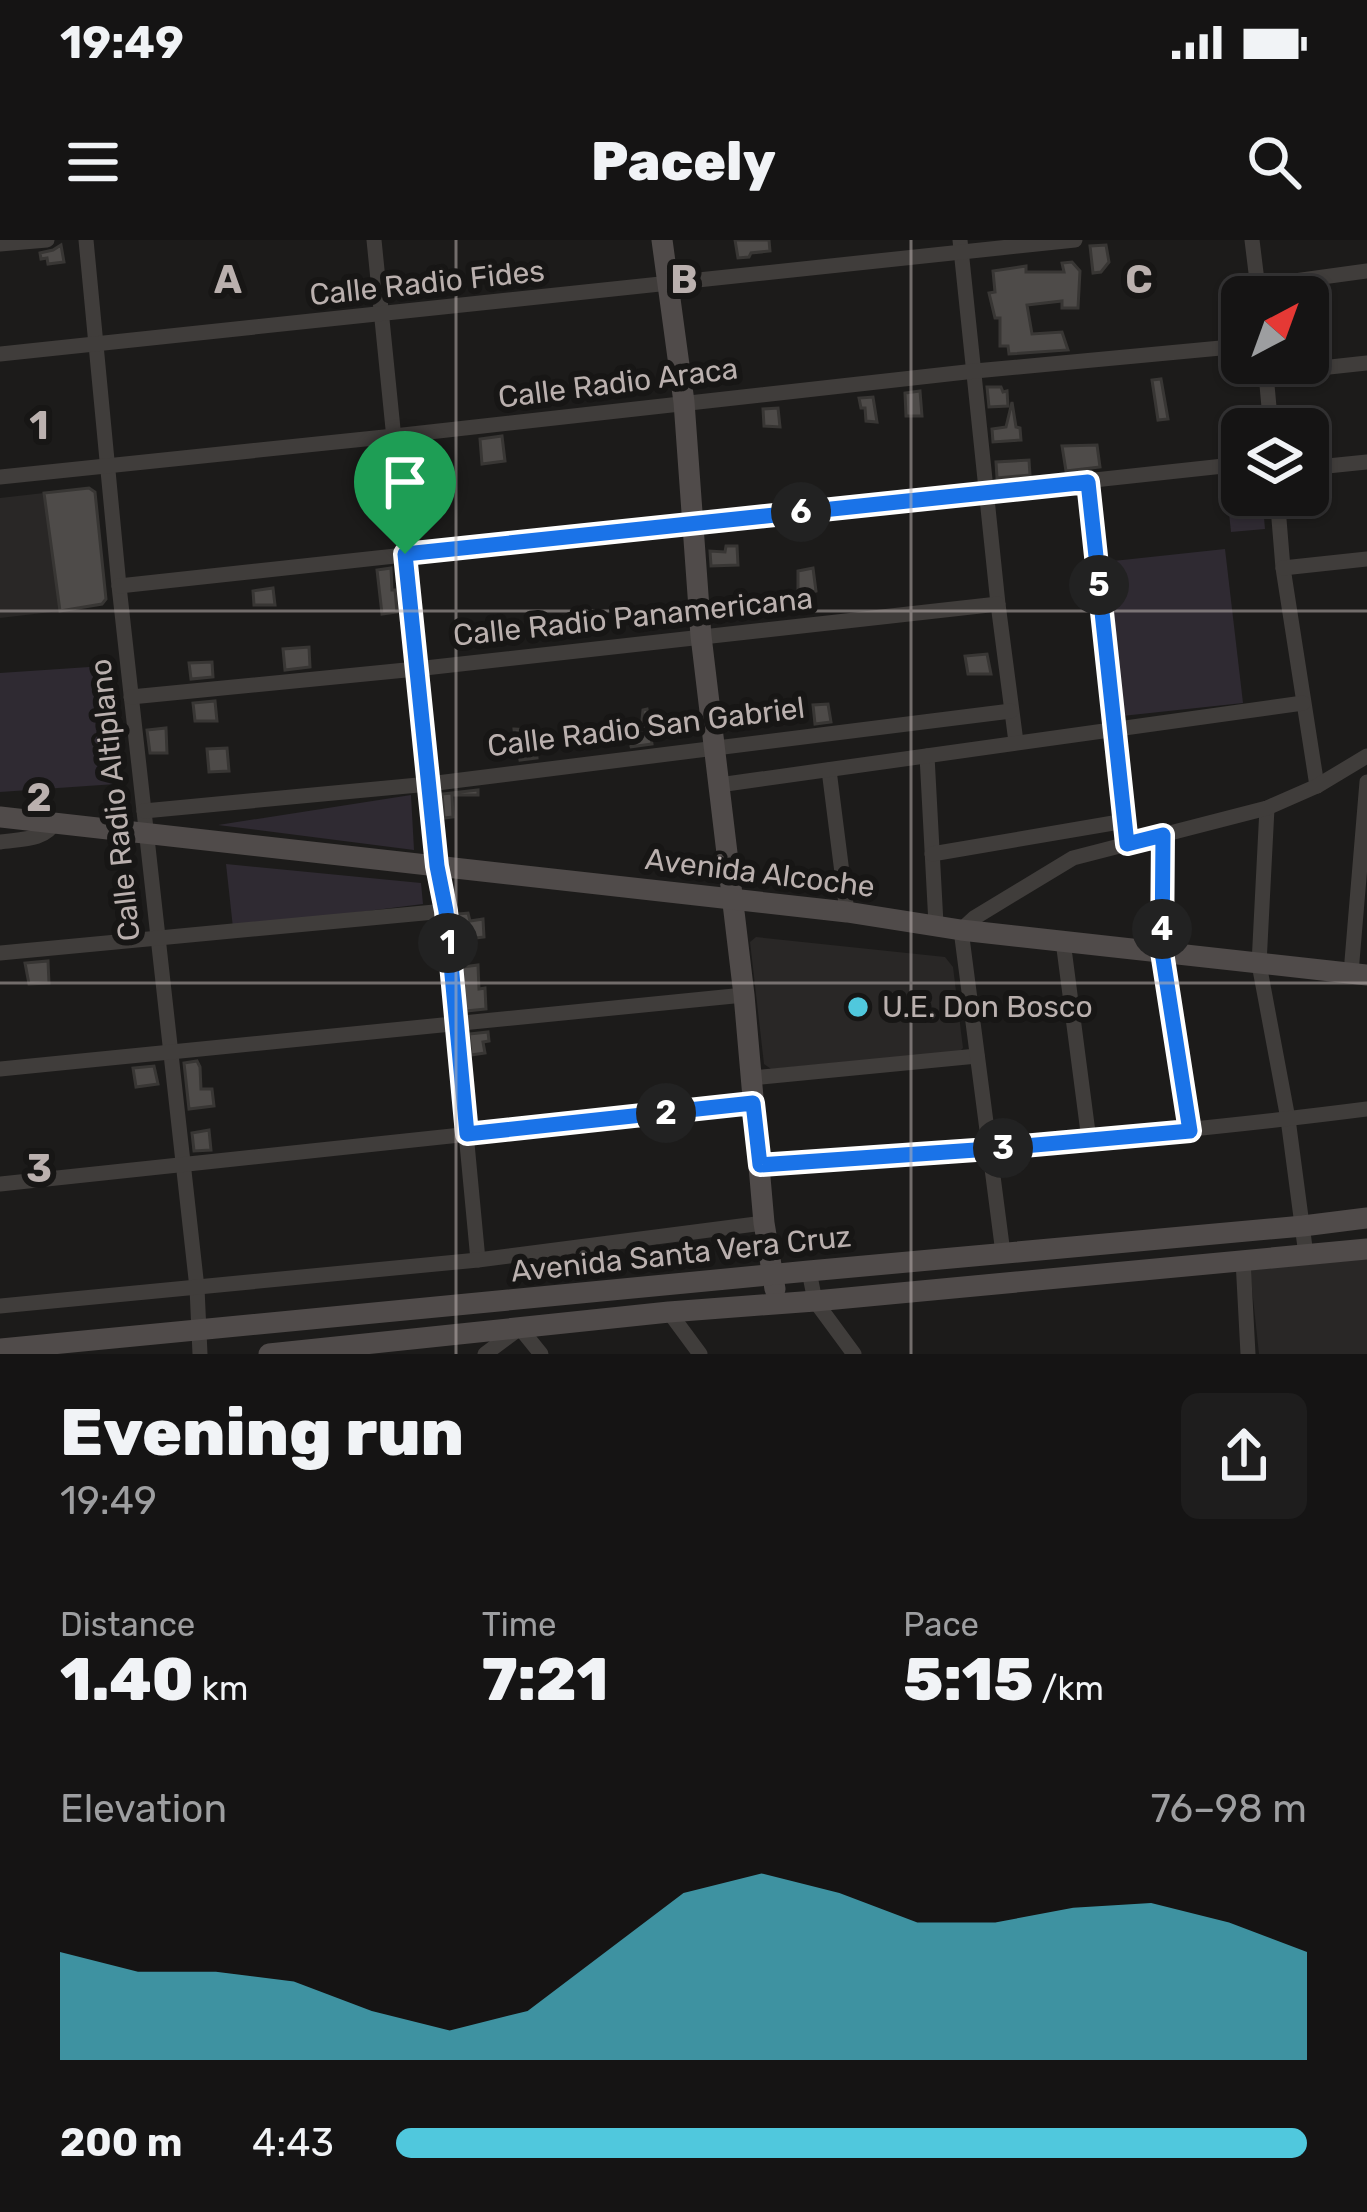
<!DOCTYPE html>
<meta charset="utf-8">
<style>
:root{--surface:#151414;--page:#1e1d1d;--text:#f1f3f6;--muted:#9d9ea0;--line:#343334;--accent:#50c8dd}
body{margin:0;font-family:Rubik,sans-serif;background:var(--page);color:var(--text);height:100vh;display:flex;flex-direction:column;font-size:45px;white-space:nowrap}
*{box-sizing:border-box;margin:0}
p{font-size:39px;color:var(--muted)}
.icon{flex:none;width:66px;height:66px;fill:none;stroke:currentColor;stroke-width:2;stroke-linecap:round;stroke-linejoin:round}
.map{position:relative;height:1114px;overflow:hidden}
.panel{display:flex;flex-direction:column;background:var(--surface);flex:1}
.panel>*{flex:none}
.needle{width:78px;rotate:41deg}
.fabs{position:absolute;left:1221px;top:36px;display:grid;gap:24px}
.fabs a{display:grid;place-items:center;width:108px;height:108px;border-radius:18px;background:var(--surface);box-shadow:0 3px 9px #0004,0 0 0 3px var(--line);font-size:60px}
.pin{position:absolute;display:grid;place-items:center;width:102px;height:102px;color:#fff;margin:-123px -51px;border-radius:50% 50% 50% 0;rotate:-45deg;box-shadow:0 0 12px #0007}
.pin .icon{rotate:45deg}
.km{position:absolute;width:60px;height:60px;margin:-30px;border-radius:50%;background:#222;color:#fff;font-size:33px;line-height:60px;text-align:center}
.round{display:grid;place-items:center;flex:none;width:126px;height:126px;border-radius:18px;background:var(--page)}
.overview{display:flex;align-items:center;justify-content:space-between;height:204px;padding:0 60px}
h1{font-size:66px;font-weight:800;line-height:90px}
.figures{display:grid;grid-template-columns:repeat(3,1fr);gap:18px;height:204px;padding:12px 60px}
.figures div{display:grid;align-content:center}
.figures b{font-size:60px;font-weight:800}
.figures small{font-size:33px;font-weight:400}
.figures p{font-size:33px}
.chart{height:336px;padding:24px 60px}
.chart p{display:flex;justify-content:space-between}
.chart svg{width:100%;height:216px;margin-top:12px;fill:var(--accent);opacity:.7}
ul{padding:0 60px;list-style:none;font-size:39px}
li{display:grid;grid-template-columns:192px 144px 1fr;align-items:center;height:90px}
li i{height:30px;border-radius:15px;background:var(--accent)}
.status{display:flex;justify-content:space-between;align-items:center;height:84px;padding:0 60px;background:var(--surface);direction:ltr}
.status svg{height:33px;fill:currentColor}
header{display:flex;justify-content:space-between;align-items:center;height:156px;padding:0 60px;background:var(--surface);font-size:54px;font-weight:800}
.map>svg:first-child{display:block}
.built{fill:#292726}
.green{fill:#2f2a32}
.building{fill:#4e4b49;stroke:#383634;stroke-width:3}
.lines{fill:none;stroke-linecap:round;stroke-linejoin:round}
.street{stroke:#403d3b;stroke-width:15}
.secondary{stroke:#504b4a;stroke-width:21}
.route-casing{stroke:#fff;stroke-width:24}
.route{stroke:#1a73e8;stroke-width:15}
.grid{fill:none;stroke:#bab0ae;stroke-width:3;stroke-opacity:0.55}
.poi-dot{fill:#50c8dd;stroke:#171615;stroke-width:4.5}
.labels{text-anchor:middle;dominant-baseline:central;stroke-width:12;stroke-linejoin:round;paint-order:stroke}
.street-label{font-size:30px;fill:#bab0ae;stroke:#171615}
.poi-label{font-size:30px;fill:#bab0ae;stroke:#171615;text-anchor:start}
.grid-label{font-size:39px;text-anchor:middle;font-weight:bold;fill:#bab0ae;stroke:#171615;stroke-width:12;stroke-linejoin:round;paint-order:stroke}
</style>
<div class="status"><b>19:49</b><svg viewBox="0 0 49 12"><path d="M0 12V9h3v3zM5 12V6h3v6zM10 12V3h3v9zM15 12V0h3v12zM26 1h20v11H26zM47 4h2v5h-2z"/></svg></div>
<header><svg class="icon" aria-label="menu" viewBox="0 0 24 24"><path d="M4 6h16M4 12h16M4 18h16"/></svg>Pacely<svg class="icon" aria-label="search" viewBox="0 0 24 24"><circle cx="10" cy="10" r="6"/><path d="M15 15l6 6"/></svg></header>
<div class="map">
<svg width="1367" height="1114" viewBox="0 0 1367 1114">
<rect width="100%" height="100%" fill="#1c1b1a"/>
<g class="built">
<path d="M44,253L60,371L0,378V258Z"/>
<path d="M756,697L945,717L953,727L963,808L960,811L771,829L764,824L750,702Z"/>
<path d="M1367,1019V1114H1259L1250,1030Z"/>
</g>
<g class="green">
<path d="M1242,233V255H1262L1265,289L1231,292L1225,235Z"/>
<path d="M1225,309L1243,463L1122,476L1104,322Z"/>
<path d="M104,426L116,544L0,552V433Z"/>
<path d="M411,555L414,610L218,585Z"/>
<path d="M226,624L421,643L423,664L233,688Z"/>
</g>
<g class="building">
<path d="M735,0H769L770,11L751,13L749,17L738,18Z"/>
<path d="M61,5L64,22L48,24L47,18L41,19L40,13L53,10Z"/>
<path d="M1106,5L1109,22L1101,32L1093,33L1090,6Z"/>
<path d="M1072,22L1080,31L1078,68H1062V61L1027,65L1032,94L1062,92L1068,110L1009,114L1008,106H1000V78H995L989,53L995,52L993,31L1026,26V32H1064L1062,23Z"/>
<path d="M1161,139L1168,179L1158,180L1152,140Z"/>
<path d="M987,147H1001L1003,152L1007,151L1008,166L989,167Z"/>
<path d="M920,151L922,176H906L905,153Z"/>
<path d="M873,157L877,182L866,181L865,168H861L859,158Z"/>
<path d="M1012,162L1016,187L1020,188L1021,200L993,202L992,189L1006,187Z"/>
<path d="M778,168L780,187L764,186L763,169Z"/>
<path d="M502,196L505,221L482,224L480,199Z"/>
<path d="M1097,205L1100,227L1066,231L1062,206Z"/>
<path d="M1029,220L1030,235L997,238L996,222Z"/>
<path d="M89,248L95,252L106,359L102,364L60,371L44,253Z"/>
<path d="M726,306H737L738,325L711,326L710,311L725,312Z"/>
<path d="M391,328L392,350H395L397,372L382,374L377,330Z"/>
<path d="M813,328L816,351L798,355V331Z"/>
<path d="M273,348L275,365H254L253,351Z"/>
<path d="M309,407L310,427L285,430L283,409Z"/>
<path d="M987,414L991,434H968L965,416Z"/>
<path d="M212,422L213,437L191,439L189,423Z"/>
<path d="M215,461L217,481H195L193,463Z"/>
<path d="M828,464L831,482L815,484L813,465Z"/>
<path d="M647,469L652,504L630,507L637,502L635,490H641L643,470Z"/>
<path d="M166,488L167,513H150L147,490Z"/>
<path d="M514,489L531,490L532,508H536L537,518L520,520L518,509H516Z"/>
<path d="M227,508L229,531L209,532L207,509Z"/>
<path d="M478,550V555H452L453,577L444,578L442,554Z"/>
<path d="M468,673L470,681L483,679L484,697L460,700L457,674Z"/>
<path d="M48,721L49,743L29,744L25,723Z"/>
<path d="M478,725L479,749L485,748L486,769L466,771L462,727Z"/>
<path d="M488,792L489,801L483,802L485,813L471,815L469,794Z"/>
<path d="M197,821L200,827L201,849H212L214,866L189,869L184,823Z"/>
<path d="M154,826L158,844L136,847L133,828Z"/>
<path d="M209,890L211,910L194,911L192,893Z"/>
</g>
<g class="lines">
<g class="street">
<path d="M86,0L119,346L197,1048L200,1114"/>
<path d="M374,0L437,626L445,671L478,1020"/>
<path d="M960,0L998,364L1016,502"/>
<path d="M1252,0L1259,57"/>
<path d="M0,4L47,0"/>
<path d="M1257,46L1367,31"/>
<path d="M0,114L1075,0"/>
<path d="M1265,123L1271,189"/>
<path d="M1265,134L1367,123"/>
<path d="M1308,228L1367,222"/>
<path d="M0,237L394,196L975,131L1242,106"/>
<path d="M1087,241L1127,605"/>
<path d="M1277,255L1283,328L1317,546"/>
<path d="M1283,328L1367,319"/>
<path d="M119,346L1242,224"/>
<path d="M131,457L416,429L998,364"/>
<path d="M927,516L936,684"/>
<path d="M829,530L847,672"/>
<path d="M719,545L1303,463"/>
<path d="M1267,568L1259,724L1288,879L1306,1015"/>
<path d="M144,571L429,544L1011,471"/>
<path d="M1163,595L1162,712L1190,891"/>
<path d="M0,602C20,599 45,601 55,582"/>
<path d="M932,614L1125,581"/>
<path d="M1063,701L1089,900"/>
<path d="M0,713L445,671"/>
<path d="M1351,733L1367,542"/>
<path d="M0,829L744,755"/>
<path d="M752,838L977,816"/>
<path d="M760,924C963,911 1165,895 1367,869"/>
<path d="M0,944L753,864"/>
<path d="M1003,1013L961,690L974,678L1073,618L1267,568L1317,546L1367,516"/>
<path d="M1243,1020L1248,1114"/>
<path d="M809,1031L815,1061L854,1114"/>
<path d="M0,1066L478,1020L764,983"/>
<path d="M669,1072L700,1114"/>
<path d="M485,1114L520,1088L541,1114"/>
</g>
<g class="secondary">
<path d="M662,0L684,162L701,396L744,755L764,983L775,1049"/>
<path d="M0,577L847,672L961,690L1367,735"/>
<path d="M0,1109L809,1031L1303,986L1367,978"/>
<path d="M269,1114L669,1072L815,1061L1367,1009"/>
</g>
</g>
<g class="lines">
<defs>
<path id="route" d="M1088,242L1127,604L1163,595L1162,712L1190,891L990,909L760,925L753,863L467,894L446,671L437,626L405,314Z"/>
</defs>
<use href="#route" class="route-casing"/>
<use href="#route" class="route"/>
</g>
<path class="grid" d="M456,0V1114M911,0V1114M0,371H1367M0,743H1367"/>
<circle class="poi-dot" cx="858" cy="767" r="12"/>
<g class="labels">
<g class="street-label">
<text transform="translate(427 43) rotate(-6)">Calle Radio Fides</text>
<text transform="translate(618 143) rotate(-7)">Calle Radio Araca</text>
<text transform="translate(633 377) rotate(-6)">Calle Radio Panamericana</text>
<text transform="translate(646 487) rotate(-7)">Calle Radio San Gabriel</text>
<text transform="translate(115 560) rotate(-96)">Calle Radio Altiplano</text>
<text transform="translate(760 633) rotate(7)">Avenida Alcoche</text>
<text transform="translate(681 1014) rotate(-6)">Avenida Santa Vera Cruz</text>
</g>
<g class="poi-label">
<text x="882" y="767">U.E. Don Bosco</text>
</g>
</g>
<g class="grid-label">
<text x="228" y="53">A</text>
<text x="684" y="53">B</text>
<text x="1139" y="53">C</text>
<text x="39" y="199">1</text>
<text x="39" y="571">2</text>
<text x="39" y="942">3</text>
</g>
</svg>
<div class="fabs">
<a><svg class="needle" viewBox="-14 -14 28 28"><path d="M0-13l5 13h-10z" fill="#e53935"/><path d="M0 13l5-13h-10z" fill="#9d9ea0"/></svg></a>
<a><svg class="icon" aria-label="layers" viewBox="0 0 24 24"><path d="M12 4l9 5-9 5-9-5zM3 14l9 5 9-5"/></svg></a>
</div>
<div class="pin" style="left:405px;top:314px;background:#1e9e55"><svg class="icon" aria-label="arrive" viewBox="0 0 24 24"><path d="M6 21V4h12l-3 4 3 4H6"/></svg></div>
<b class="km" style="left:448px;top:703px">1</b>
<b class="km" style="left:666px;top:873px">2</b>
<b class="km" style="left:1003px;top:908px">3</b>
<b class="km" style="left:1162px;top:689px">4</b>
<b class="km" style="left:1099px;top:345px">5</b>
<b class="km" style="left:801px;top:272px">6</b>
</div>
<section class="panel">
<div class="overview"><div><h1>Evening run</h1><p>19:49</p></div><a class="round"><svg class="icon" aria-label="share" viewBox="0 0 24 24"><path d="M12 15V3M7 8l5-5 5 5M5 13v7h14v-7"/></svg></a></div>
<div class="figures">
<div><p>Distance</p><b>1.40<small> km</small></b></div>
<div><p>Time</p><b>7:21</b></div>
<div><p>Pace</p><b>5:15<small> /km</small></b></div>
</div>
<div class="chart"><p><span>Elevation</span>76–98 m</p>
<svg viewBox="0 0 160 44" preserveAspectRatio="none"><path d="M0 44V22L10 26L20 26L30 28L40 34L50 38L60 34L70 22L80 10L90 6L100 10L110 16L120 16L130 13L140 12L150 16L160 22V44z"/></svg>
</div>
<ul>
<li><b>200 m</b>4:43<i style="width:100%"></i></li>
</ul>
</section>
